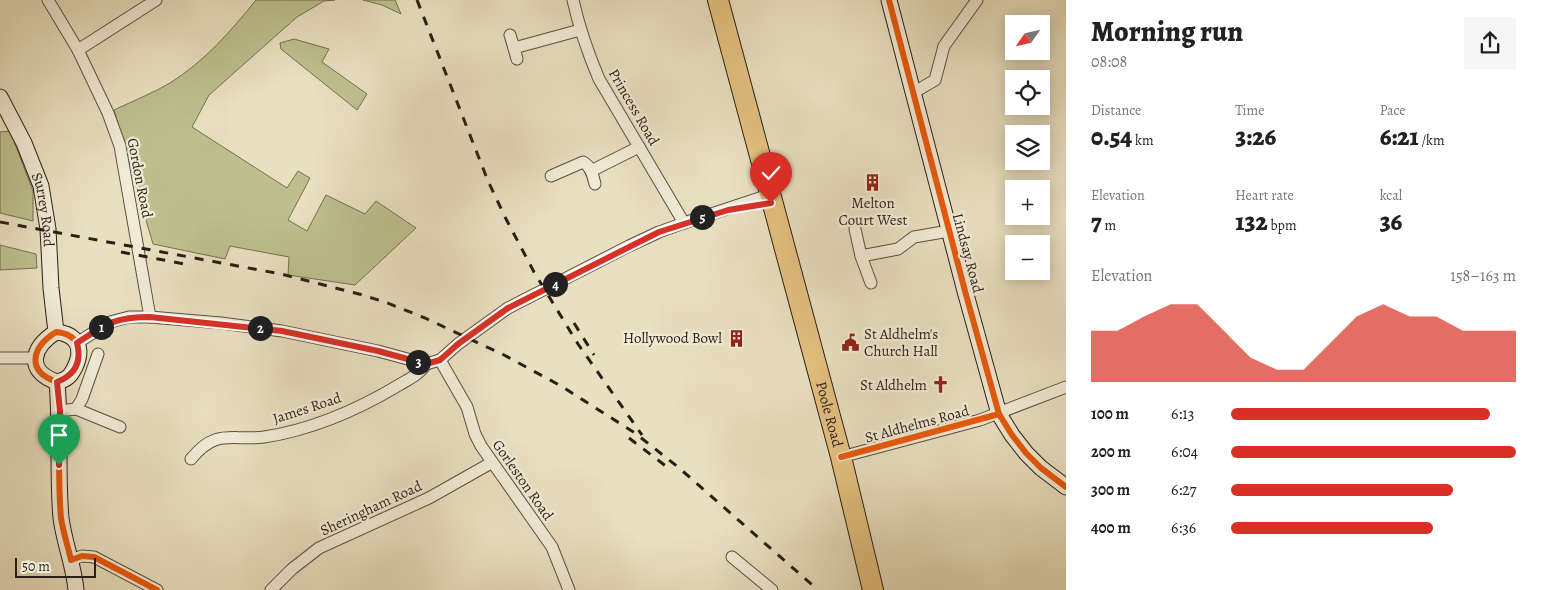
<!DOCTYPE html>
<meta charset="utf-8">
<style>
:root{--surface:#fff;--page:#f6f6f6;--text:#222;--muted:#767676;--accent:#d93025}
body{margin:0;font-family:Alegreya,serif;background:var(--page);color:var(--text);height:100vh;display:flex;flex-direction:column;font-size:19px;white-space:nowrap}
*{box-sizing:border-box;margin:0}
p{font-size:16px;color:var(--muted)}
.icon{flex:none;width:28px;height:28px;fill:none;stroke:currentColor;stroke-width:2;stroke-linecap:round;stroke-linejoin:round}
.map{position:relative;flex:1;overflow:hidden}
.side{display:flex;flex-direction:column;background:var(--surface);width:475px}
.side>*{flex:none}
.needle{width:32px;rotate:236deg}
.fabs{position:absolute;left:1005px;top:15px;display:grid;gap:10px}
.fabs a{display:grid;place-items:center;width:45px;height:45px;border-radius:0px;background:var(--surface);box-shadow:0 2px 12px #0003;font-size:25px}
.scale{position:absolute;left:15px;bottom:12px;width:81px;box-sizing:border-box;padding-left:5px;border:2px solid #2a1f16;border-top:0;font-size:14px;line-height:18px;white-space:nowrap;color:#2a1f16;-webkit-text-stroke:4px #f1ebd6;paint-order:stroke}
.pin{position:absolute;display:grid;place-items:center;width:42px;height:42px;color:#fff;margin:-51px -21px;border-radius:50% 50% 50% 0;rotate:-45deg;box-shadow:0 0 5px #0007}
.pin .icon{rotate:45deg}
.km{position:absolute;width:25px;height:25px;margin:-12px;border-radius:50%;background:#222;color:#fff;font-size:14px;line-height:25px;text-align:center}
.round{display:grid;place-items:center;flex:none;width:52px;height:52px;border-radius:0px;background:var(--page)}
.headline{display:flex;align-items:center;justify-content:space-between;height:85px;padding:0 25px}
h1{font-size:28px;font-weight:800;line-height:38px}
.stats{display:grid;grid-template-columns:repeat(3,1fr);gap:8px;height:85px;padding:5px 25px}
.stats div{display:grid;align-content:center}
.stats b{font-size:25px;font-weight:800}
.stats small{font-size:14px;font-weight:400}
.stats p{font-size:14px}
.chart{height:140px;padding:10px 25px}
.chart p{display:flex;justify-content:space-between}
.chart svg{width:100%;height:90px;margin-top:5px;fill:var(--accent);opacity:.7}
ul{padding:0 25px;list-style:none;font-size:16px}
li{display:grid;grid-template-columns:80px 60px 1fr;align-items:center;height:38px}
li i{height:12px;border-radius:6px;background:var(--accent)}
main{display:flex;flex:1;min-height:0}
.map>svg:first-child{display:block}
.green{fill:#bdc08e;stroke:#747052}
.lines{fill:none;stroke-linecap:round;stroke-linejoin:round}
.street-casing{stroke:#5a4f40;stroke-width:13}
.secondary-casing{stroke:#2a1f16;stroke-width:17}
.highway-casing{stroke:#2a1f16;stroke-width:22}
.street{stroke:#f1ebd6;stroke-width:11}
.secondary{stroke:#f1ebd6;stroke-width:15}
.highway{stroke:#e4c080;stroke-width:20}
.rail{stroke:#2a1f16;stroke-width:3;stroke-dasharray:9 9;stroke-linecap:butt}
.cycleway-casing{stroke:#f1ebd6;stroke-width:9}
.cycleway{stroke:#e8590c;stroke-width:6}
.route-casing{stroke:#fff;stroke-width:10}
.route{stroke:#d93025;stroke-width:6}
.labels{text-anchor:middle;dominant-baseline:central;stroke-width:4.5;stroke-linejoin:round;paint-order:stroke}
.street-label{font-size:15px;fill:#2a1f16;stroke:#f1ebd6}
.poi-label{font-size:15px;fill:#2a1f16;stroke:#f1ebd6;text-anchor:end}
</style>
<main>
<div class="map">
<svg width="1066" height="590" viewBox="0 0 1066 590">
<rect width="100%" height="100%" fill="#e9e0c0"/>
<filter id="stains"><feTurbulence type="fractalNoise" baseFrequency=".004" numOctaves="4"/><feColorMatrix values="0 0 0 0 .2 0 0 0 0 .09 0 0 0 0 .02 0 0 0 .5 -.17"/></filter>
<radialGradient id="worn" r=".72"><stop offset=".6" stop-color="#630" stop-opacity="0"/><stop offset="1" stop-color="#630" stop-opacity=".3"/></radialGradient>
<g class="green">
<path d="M256,0H335L324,1L297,17L209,95L192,127L287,188L298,171L310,178L288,220L307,231L326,195L365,214L376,201L416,228L355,285L288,275L289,257L230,246L225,259L153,244L114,110C133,101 153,93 170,83C205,61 231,31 256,0Z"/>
<path d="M363,0H395L401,14L382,5Z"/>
<path d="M294,39L329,49L322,62L367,94L357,110L281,49L280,43Z"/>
<path d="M10,131L33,191V221L0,213V132Z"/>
<path d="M0,245L36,254L37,268L0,270Z"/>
</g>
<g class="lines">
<defs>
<g id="street">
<path d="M48,0L78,50L108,113L120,146L150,317"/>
<path d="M573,0C579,27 588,53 599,79L684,223"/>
<path d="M510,35L514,48"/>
<path d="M78,50L156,0"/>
<path d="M517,59L514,48L580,30"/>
<path d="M913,93L935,80L944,46L977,0"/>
<path d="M591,171L639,147"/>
<path d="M551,176L583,162C591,166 593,176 595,184"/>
<path d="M855,229L861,256L871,283"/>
<path d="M861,256L898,249L914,237L949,231"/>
<path d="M77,343L110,322L129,317H150L221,323L282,331L378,351L426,364L440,360L458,344L508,308L629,246L659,232L684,223L769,195"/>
<path d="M0,358H35"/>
<path d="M440,360L467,407L475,434L481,446L552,547L569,590"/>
<path d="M76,409L82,399L98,354"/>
<path d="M59,411L76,409L120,427"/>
<path d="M841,457L980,420L1066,387"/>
<path d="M191,459C216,428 231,441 264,437C311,430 359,409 399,385C409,379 420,374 426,364"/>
<path d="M732,557L772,590"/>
<path d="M71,560L82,556L94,557L157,590"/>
<path d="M271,590L292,569L319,548L429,498L491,463"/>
</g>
<g id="secondary">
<path d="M889,0L965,291L999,414L1012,435L1026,453L1041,468L1066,487"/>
<path id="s1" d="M0,97L24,143L41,186L48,229L51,288L56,332"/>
<path d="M56,332C77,334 84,348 75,367C73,371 71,375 68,377C65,380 60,381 57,382C25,371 32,347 56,332Z"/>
<path d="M57,382C61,427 57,473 61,518C64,542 74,566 76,590"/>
</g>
<g id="highway">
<path id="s2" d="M718,0L841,457L873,590"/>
</g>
</defs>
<use href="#street" class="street-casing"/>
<use href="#secondary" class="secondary-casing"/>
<use href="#highway" class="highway-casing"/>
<use href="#street" class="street"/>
<use href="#secondary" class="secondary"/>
<use href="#highway" class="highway"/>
<g class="rail">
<path d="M417,0L488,181L505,217L534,272L578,344L642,435"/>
<path d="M0,222L281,274L359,294L385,302L425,318L504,355L561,386L635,433L678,467L818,590"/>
<path d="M121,252L190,265"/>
<path d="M574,323L594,355"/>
<path d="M629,438L671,470"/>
</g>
<defs>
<g id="cycleway">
<path d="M889,0L965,291L999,414L1012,435L1026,453L1041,468L1066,487"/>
<path d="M56,332C77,334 84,348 75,367C73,371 71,375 68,377C65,380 60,381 57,382C25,371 32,347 56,332Z"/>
<path d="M77,343L110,322L129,317H150L221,323L282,331L378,351L426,364L440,360L458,344L508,308L579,273"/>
<path d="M57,382C61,428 57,473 61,518C63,532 68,546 71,560L82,556L94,557L157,590"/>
<path d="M841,457L999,414"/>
</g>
</defs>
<use href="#cycleway" class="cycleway-casing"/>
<use href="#cycleway" class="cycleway"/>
</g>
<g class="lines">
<defs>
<path id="route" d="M59,465L60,411L57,382C75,375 82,362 77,343C106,324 114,317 150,317L282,331L378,351L426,364L440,360L458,344L508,308L659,232L728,210L771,203"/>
</defs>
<use href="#route" class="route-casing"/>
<use href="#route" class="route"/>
</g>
<defs>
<symbol id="building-bare" viewBox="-9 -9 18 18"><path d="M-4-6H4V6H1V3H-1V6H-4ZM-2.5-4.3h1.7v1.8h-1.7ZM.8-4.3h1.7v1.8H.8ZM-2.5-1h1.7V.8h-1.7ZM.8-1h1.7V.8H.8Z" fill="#8f2418" stroke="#f1ebd6" stroke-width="2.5" paint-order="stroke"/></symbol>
<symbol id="civic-bare" viewBox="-9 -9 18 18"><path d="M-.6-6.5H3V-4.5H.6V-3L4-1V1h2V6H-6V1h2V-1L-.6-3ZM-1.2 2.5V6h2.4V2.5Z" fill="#8f2418" stroke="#f1ebd6" stroke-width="2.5" paint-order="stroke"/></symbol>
<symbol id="church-bare" viewBox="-9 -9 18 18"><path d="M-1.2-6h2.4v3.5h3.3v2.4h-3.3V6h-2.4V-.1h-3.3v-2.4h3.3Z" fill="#8f2418" stroke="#f1ebd6" stroke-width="2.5" paint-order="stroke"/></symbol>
</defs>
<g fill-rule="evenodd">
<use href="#building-bare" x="860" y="170" width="25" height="25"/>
<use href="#building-bare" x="724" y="326" width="25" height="25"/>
<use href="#civic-bare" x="838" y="330" width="25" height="25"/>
<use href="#church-bare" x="928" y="372" width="25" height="25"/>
</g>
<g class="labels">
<g class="street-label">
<text transform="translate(634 107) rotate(60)">Princess Road</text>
<text transform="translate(140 178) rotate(79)">Gordon Road</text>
<text stroke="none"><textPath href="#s1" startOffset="122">Surrey Road</textPath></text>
<text transform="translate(968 253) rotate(75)">Lindsay Road</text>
<text transform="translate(307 408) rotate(-18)">James Road</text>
<text stroke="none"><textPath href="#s2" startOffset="429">Poole Road</textPath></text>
<text transform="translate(917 424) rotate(-15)">St Aldhelms Road</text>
<text transform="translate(523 480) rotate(55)">Gorleston Road</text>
<text transform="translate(371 508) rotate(-25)">Sheringham Road</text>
</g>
<g class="poi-label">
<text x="873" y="203" text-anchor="middle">Melton<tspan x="873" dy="17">Court West</tspan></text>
<text x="864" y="334" text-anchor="start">St Aldhelm's<tspan x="864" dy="17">Church Hall</tspan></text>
<text x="722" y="338">Hollywood Bowl</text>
<text x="927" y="385">St Aldhelm</text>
</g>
</g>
<rect width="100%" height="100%" filter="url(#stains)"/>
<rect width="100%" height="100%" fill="url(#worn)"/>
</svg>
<div class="fabs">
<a><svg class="needle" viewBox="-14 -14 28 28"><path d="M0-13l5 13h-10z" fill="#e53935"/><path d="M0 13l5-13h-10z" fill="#767676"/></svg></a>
<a><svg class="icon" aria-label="locate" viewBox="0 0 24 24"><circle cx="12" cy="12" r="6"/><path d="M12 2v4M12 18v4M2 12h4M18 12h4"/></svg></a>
<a><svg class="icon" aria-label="layers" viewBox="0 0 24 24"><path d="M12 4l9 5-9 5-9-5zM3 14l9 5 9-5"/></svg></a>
<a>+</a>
<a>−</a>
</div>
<div class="scale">50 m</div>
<div class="pin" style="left:59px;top:465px;background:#1e9e55"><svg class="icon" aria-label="arrive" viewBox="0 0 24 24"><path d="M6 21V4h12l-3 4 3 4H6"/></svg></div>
<div class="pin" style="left:771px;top:203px;background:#d93025"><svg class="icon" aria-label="check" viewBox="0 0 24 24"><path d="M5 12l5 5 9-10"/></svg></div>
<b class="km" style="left:101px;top:327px">1</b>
<b class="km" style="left:260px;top:328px">2</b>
<b class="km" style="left:418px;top:362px">3</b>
<b class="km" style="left:555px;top:284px">4</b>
<b class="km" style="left:702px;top:217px">5</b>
</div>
<section class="side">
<div class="headline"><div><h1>Morning run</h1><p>08:08</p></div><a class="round"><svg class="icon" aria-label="share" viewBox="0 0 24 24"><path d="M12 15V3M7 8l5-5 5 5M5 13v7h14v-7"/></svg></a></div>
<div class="stats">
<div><p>Distance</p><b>0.54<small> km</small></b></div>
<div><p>Time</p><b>3:26</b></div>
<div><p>Pace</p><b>6:21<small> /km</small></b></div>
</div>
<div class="stats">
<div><p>Elevation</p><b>7<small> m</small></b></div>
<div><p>Heart rate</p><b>132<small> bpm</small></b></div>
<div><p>kcal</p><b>36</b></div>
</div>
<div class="chart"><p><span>Elevation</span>158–163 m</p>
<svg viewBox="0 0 160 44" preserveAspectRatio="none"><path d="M0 44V19L10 19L20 12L30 6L40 6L50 19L60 32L70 38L80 38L90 25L100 12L110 6L120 12L130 12L140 19L150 19L160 19V44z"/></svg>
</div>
<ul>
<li><b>100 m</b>6:13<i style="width:91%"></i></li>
<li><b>200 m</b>6:04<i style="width:100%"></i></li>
<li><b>300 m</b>6:27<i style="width:78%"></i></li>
<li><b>400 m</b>6:36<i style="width:71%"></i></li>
</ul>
</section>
</main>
